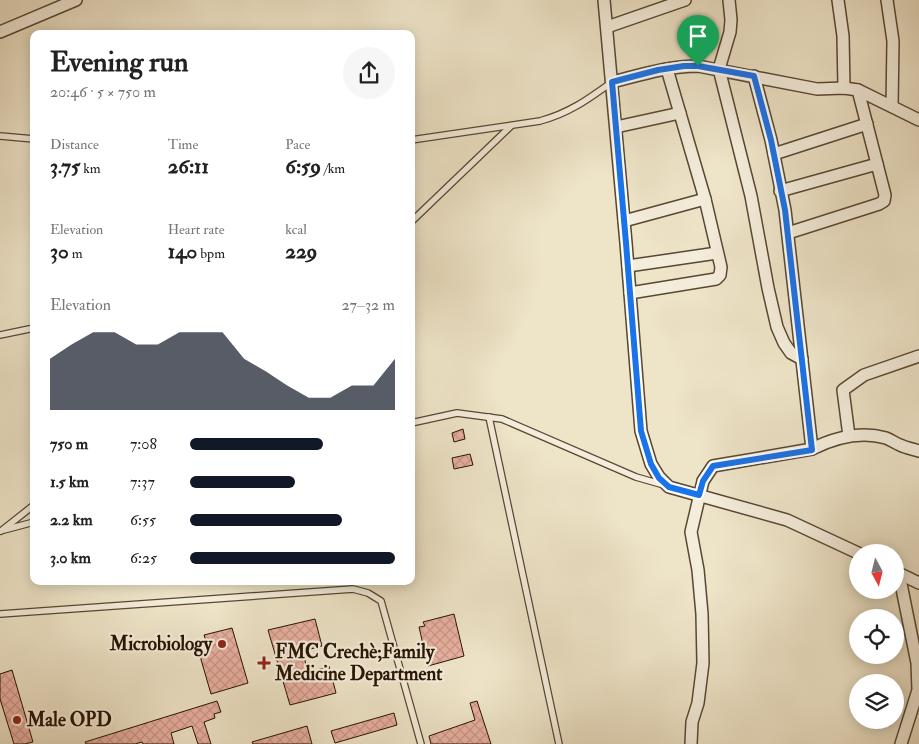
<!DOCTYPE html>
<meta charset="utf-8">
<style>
:root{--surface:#fff;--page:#f6f6f6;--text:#222;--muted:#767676;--accent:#111827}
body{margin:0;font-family:"IM FELL Double Pica",serif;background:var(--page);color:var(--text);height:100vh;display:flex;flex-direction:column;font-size:19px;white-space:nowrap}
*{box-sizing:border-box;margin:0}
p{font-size:16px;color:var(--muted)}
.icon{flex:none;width:28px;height:28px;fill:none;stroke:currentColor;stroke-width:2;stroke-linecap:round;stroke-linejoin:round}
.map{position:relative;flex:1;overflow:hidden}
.drawer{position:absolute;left:30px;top:30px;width:385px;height:555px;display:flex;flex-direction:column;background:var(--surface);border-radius:10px;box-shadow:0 2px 12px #0003}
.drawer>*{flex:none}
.needle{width:32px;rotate:173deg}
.controls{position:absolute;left:849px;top:544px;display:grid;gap:10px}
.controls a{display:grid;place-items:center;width:55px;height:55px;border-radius:50%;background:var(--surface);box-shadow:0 2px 12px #0003;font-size:25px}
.pin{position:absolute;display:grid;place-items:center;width:42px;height:42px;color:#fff;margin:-51px -21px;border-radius:50% 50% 50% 0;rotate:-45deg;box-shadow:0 0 5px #0007}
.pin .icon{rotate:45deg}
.round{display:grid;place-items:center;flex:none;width:52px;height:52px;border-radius:26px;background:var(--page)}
.headline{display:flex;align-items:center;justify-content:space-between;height:85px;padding:0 20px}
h1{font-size:28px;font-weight:800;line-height:38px}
.stats{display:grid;grid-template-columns:repeat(3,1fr);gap:8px;height:85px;padding:5px 20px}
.stats div{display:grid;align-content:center}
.stats b{font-size:21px;font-weight:800}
.stats small{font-size:14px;font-weight:400}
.stats p{font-size:14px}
.chart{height:140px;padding:10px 20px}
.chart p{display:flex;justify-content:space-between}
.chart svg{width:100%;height:90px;margin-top:5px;fill:var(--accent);opacity:.7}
ul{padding:0 20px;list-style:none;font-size:16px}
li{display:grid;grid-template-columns:80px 60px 1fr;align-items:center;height:38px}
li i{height:12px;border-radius:6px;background:var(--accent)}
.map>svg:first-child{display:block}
.building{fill:url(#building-cross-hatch);stroke:#261303}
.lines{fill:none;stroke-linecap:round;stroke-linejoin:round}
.lane-casing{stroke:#584734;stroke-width:8}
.street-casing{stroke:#584734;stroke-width:14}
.lane{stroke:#f4eddb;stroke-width:5.5}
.street{stroke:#f4eddb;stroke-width:11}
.route-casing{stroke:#fff;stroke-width:10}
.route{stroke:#1a73e8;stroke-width:6}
.poi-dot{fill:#8f2418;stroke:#f4eddb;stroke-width:2}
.labels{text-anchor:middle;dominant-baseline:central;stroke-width:4.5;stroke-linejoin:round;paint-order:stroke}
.poi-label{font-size:19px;font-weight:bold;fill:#261303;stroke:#f4eddb;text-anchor:start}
</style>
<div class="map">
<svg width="919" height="744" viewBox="0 0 919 744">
<defs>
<pattern id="building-cross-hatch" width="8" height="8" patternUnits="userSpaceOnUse" patternTransform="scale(1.25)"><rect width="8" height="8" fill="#e9b0a1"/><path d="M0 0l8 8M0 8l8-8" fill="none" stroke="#c89689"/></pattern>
</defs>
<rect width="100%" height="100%" fill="#eee4c8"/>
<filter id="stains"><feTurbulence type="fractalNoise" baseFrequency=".004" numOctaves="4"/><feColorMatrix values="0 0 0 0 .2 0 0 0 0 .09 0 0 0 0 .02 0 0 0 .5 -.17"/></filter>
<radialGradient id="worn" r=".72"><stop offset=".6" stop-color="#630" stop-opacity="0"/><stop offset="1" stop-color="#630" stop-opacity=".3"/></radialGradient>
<g class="building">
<path d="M463,429L465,439L454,442L452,433Z"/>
<path d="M470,454L473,465L454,469L452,458Z"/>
<path d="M454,614L464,656L428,666L419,627L425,626L423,622Z"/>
<path d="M315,619L322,646L303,651L307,670L314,668V671L329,666L336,693L290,705L268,630Z"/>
<path d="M232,628L248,683L211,694L200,656L210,653L204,635Z"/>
<path d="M12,670L33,742L25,744H14L0,699V674Z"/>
<path d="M217,701L221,712L214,714L215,718L204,722L211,744H198L192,726L171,733L174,744H143L142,742L135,744H86L85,742Z"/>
<path d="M477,701L491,744H431L429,736L475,720L470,703Z"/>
<path d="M394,713L397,725L335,743L331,731Z"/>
<path d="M307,726L312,744H253L252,742Z"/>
</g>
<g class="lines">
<defs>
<g id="lane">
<path d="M0,136L34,139"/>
<path d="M411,140L540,121C569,113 587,100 612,82"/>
<path d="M411,222L511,126"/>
<path d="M0,335L34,328"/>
<path d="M489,417L559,744"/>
<path d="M411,423L457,413L502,419L636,477L664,485"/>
<path d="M4,530L34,522"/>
<path d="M1,531L34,505"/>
<path d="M0,614L353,589L368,593L381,601L421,744"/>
</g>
<g id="street">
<path d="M604,0L626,243L641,431L651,464L659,477L669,487L787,520L858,553"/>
<path d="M729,0L731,20L730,32L719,69L751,196L768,288L777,327L784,343L791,353L802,359"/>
<path d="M838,0L843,36L844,88"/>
<path d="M887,0L893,41L892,106"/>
<path d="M607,27L685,0"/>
<path d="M0,32L76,0"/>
<path d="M754,76L771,140L785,210L812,449"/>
<path d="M612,82C640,75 668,66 698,66L817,89L844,88L858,90L919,120"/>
<path d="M616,127L680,113"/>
<path d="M774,154L867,124"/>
<path d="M780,191L877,164"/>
<path d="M624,221L705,199"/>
<path d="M788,233L879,204L884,201L885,195L858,90"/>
<path d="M628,266L717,253"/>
<path d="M630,293L716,279L720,275L721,267L705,199L667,69"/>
<path d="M849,436L843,390L864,375L919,356"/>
<path d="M896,572L919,583"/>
<path d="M899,574L917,663L918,690L901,744"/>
<path d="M691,744L692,722L698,703L703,663L702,614L698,570L691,532L703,481L713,466L812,449C834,438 861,431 886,438C891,440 895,443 900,445C906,448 913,449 919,451"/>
</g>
</defs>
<use href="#lane" class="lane-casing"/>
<use href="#street" class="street-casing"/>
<use href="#lane" class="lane"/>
<use href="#street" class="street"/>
</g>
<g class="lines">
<defs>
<path id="route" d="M684,66H698L754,76L771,140L785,210L812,450L713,466L703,481L699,495L669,487L659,478L651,464L641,431L626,243L612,82L658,70Z"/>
</defs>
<use href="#route" class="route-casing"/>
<use href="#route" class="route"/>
</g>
<g class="poi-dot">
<circle cx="222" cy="644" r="5"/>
<path d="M261.5 655.5h5v5h5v5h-5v5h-5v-5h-5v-5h5z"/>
<circle cx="17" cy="720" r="5"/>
</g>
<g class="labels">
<g class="poi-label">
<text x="212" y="644" text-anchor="end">Microbiology</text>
<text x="275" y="652">FMC Crechè;Family<tspan x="275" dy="22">Medicine Department</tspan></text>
<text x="27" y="720">Male OPD</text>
</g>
</g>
<rect width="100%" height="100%" filter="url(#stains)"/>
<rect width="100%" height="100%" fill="url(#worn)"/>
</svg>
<div class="controls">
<a><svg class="needle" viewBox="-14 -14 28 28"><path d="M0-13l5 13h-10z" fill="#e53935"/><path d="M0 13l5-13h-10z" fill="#767676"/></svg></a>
<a><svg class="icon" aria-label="locate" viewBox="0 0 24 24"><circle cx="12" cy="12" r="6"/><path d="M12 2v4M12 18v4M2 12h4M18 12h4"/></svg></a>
<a><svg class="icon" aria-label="layers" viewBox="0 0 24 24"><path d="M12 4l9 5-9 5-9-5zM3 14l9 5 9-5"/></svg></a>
</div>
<div class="pin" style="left:698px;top:66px;background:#1e9e55"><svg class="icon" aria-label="arrive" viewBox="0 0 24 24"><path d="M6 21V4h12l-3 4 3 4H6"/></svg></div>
<section class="drawer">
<div class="headline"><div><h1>Evening run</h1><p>20:46 · 5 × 750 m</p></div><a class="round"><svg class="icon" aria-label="share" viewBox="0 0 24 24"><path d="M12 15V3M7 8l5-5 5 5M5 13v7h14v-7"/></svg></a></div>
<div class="stats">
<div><p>Distance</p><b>3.75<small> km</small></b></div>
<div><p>Time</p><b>26:11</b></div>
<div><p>Pace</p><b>6:59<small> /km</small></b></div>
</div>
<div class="stats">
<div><p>Elevation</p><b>30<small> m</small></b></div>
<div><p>Heart rate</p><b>140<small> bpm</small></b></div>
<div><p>kcal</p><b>229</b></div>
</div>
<div class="chart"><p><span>Elevation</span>27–32 m</p>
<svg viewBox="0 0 160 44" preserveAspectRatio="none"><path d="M0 44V19L10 12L20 6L30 6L40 12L50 12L60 6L70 6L80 6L90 19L100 25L110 32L120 38L130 38L140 32L150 32L160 19V44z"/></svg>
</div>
<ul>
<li><b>750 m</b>7:08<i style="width:65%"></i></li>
<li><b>1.5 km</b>7:37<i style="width:51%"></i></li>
<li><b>2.2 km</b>6:55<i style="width:74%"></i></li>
<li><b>3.0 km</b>6:25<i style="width:100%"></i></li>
</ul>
</section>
</div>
